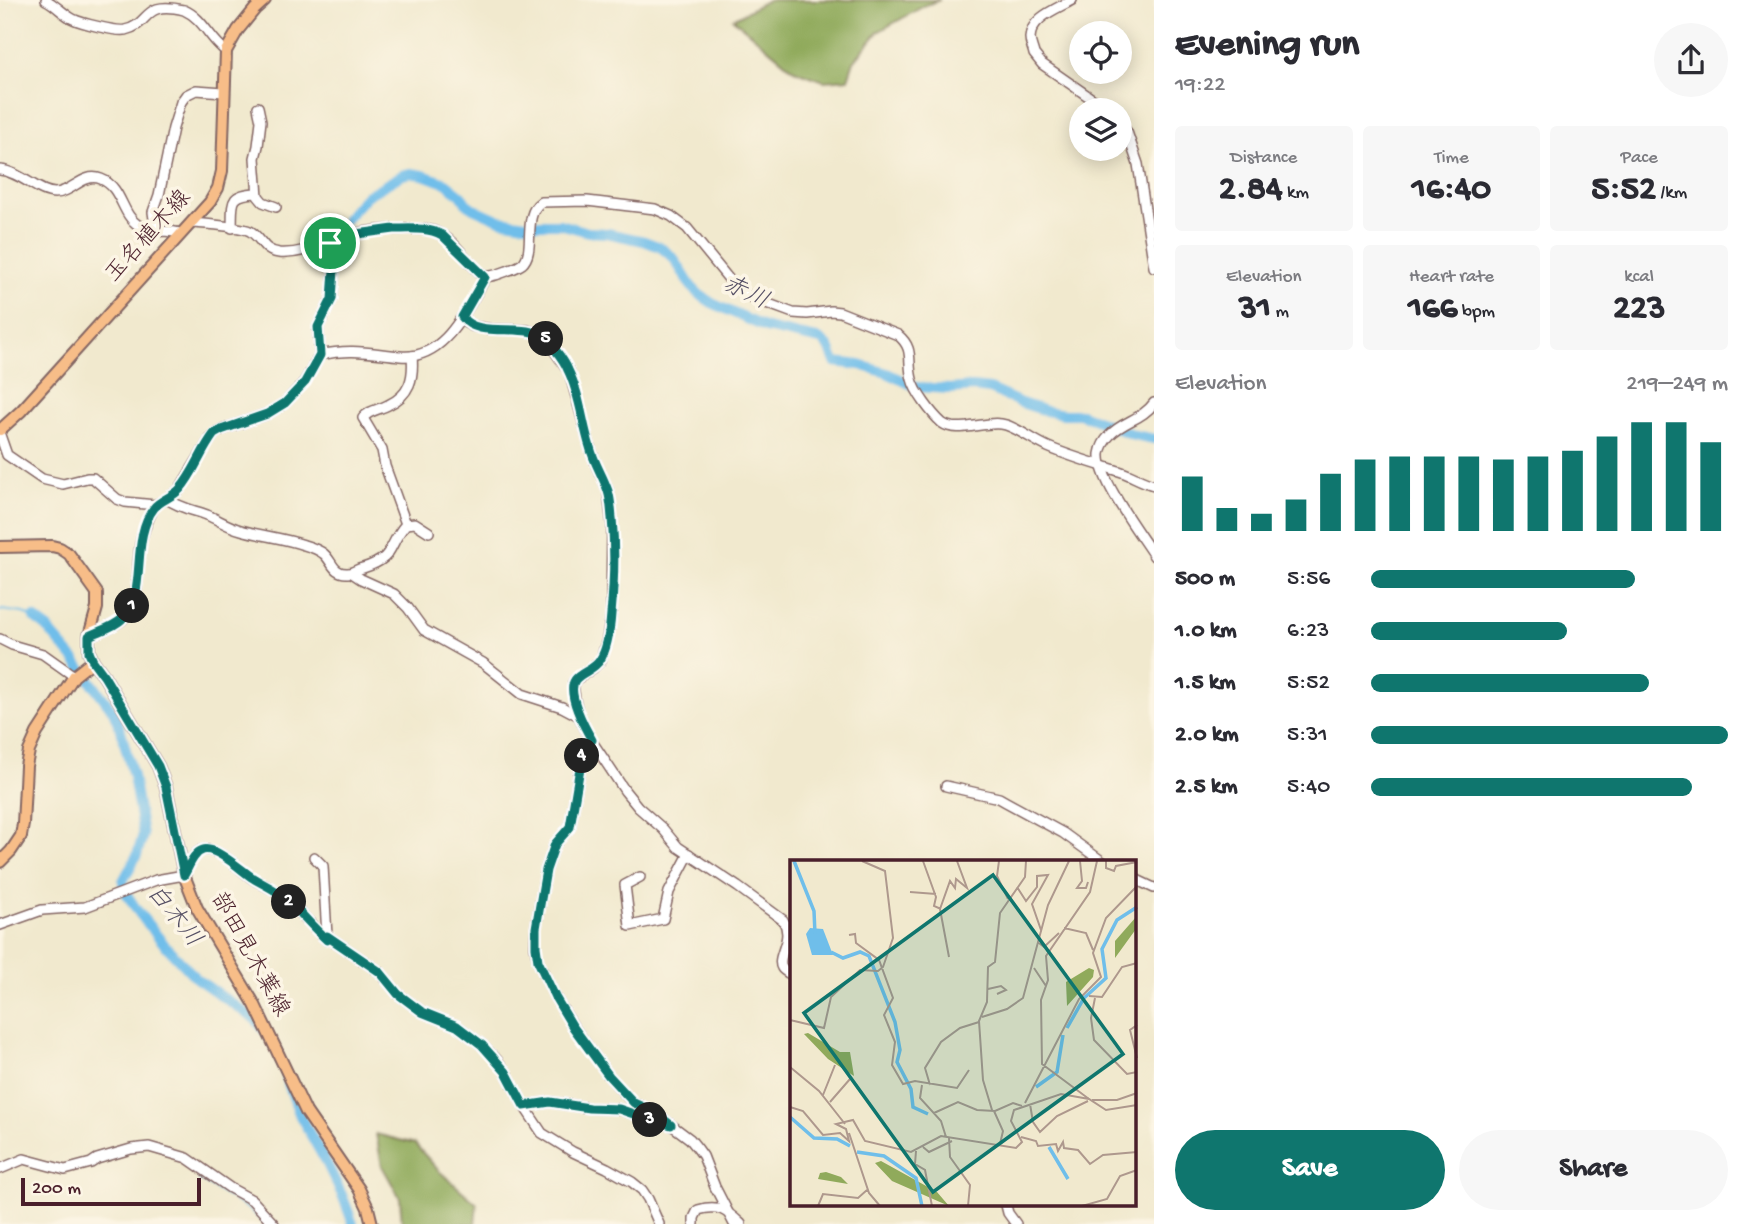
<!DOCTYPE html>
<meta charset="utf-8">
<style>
:root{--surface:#fff;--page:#f7f7f7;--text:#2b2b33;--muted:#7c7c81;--accent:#0f766e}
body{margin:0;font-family:"Gochi Hand","Klee One",sans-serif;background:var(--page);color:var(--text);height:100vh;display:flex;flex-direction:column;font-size:26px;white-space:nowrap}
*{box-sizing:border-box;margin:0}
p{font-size:23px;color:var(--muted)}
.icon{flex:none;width:38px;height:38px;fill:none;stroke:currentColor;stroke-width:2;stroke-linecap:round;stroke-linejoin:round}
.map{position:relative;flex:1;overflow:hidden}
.panel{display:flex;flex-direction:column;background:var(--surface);width:595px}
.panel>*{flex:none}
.tools{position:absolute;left:1069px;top:21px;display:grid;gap:14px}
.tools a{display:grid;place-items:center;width:63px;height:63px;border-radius:50%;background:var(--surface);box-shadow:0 4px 18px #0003;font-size:35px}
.scale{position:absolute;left:21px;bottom:18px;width:180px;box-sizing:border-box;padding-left:7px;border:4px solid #4a1f2b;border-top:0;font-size:19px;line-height:24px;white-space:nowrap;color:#4a1f2b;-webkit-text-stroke:5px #fcf5e5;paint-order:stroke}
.pin{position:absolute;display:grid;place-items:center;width:60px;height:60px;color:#fff;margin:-30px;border:4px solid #fff;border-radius:50%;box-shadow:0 2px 7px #0007}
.km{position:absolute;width:35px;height:35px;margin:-18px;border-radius:50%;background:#222;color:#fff;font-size:19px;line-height:35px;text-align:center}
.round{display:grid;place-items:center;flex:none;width:74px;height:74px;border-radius:37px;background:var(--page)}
.summary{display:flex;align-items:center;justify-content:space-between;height:119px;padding:0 21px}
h1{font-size:38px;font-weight:700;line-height:52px}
.metrics{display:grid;grid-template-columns:repeat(3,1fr);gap:10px;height:119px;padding:7px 21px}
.metrics div{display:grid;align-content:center;border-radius:7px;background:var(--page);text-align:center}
.metrics b{font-size:35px;font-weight:700}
.metrics small{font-size:19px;font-weight:400}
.metrics p{font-size:19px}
.chart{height:196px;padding:14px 21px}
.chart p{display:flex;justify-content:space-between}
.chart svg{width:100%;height:126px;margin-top:7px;stroke:var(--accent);stroke-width:6}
.action{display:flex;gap:14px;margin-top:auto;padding:14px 21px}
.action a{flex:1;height:80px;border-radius:42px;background:var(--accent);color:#fff;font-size:28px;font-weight:700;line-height:80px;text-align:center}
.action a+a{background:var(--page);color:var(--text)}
ul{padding:0 21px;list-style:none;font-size:23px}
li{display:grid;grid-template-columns:112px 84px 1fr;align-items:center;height:52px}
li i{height:18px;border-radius:9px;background:var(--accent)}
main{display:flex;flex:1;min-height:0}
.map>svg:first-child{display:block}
.forest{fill:#90aa5b;stroke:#6d6443;stroke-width:2}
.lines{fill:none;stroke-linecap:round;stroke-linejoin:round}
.stream{stroke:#6fbeea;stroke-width:2}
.river{stroke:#6fbeea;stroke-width:10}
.minor-casing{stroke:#846664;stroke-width:12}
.major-casing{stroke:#846664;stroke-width:14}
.minor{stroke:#fff;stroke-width:9}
.major{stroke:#f7bd88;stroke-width:10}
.route-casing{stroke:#fff;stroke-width:14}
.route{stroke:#0f766e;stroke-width:9}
.labels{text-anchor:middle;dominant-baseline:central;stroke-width:7;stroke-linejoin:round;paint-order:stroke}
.street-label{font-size:23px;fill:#4a1f2b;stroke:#fcf5e5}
.water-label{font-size:24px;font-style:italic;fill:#554f64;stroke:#fcf5e5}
.inset-river{fill:none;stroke:#6fbeea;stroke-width:3.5}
.inset-road{fill:none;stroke:#ae988d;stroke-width:2}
.view{fill:#0f766e;fill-opacity:0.15;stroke:#0f766e;stroke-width:3.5}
.inset-edge{fill:none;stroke:#4a1f2b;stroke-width:3.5}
</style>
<main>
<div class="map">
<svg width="1154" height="1224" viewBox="0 0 1154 1224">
<rect width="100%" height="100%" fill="#fcf5e5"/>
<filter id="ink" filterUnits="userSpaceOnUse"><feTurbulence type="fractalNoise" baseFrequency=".0143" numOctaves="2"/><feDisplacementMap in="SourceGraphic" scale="14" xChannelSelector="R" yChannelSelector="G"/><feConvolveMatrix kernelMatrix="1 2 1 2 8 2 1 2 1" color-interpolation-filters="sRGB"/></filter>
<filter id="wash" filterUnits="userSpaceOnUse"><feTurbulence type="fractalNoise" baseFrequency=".00686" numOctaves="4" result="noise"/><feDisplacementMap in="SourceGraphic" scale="28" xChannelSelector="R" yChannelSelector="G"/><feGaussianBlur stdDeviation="1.57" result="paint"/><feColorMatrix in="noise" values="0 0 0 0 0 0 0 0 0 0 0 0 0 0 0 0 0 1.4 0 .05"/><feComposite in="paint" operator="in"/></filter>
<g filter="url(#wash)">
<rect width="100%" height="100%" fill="#f1e9ce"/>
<g class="forest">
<path d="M768,0H940L926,5L878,32L854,61L848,79L824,81L794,70L733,19Z"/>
<path d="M376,1134L415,1144L439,1171L477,1204L475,1224H402L400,1198L382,1166Z"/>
</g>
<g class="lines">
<g class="stream">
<path d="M0,611L2,610L23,613L34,618"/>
<path d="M199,1179C222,1195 246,1203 265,1224"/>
</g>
<g class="river">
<path d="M346,219L366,196L402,175L411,173L423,175L446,183L461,195L466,203L473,208L500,220L525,224H560L588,232L607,233L644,241L660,247L673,257L691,286L700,295L712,303L766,328L821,340L829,347L835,362L860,365L887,373L916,387L950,389L972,387L990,389L1021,403L1046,411L1064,414H1081L1134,435L1154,439"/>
<path d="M34,618L46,627L74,659L113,711L121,731L133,776L143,835L137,855L123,881L124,890L139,913L164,944L197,979L256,1020L265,1031"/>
<path d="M286,1078L300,1116L327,1164L343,1197L353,1224"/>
</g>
</g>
</g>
<g filter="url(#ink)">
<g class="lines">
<defs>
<g id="minor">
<path d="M46,0C56,5 63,14 73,19C81,23 117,32 125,30C152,24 141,0 184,10C203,18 210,40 226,51"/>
<path d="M1072,0C1057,9 1031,17 1030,38C1030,44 1033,48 1034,54L1042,64L1108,110"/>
<path d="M258,107L261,121L258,146L255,158L258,196L263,202L276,207"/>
<path d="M1120,123L1127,132L1138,164L1154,267"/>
<path d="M0,170C21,172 38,193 55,193C72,193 83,172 101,179C122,187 121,214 138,225C157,236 164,228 180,233"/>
<path d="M191,223C204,224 239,226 250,231C262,238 262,251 279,253C306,255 328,240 353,234C370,230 389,229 406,229C417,229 429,228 438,233C458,242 468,266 486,277"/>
<path d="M232,228C233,203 228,194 257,193"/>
<path d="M156,232L153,212L159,195L173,128L181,102L186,95L196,90L224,92"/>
<path d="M462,317L466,323L472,326L491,329L527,330L541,335L548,342L569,371L590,447L597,467L608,490L612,525L611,615L607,640L601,660L593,668L575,680L573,683L575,700L579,716"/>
<path d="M320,355C350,348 370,353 400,356C445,361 466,309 486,277C493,276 500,274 507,271C512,269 518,267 522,264C537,251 521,216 541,202L587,201L655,209L671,216L687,228L732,283L750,297L793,313L807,314L831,311L840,312L898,335C915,349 907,361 912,379C915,392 932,414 942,423C958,435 987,419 1006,425C1019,429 1034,441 1048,447C1071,457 1096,464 1119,471C1132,475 1141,482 1154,485"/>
<path d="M1154,403C1143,419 1123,421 1110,435C1105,440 1101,447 1100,454C1098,479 1140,534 1154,556"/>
<path d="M0,435L7,455L42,479L63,484L87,478H93L117,499L125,502L155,505L167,499L179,490L207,444L214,434L221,430L267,414L285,403L305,381L320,355L318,327L332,299L334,270L330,243"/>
<path d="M167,499C180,508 193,510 207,515C219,520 229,527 241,530C262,536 284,538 304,545C311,547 319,550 324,554C333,562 333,574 348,573C353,573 357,569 363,568C397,557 386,547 406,524L415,523L429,532"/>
<path d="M406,524L385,466L382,450L363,418C369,410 379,410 388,405C410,395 414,378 412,356"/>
<path d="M352,573L361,579L394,594L408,608L424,630L483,663L522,694L562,707L579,716L591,740L625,791L638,807L663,829L678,847L738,887L783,920C795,939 775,957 782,968C783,970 790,974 792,975"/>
<path d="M89,636C99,631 114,627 123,619C142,600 136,570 140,546C142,532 148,519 155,505"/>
<path d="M0,639L12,645L43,654L74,676"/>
<path d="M591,740L584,749L582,756L570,827L555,844L546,870L536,927L535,947L538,961L555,997L573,1026L609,1076L633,1103L654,1112L690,1139L698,1149L703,1156L715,1187L734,1224"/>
<path d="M946,786L999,798L1006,802L1063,833L1103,862"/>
<path d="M314,857L323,866L327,936"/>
<path d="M640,877L625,885L630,926L663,919L669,892L689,854"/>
<path d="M1135,879L1154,888"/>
<path d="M0,925L42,910L85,907L156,880L184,875C188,867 193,852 203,850C219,847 242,872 255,880C265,886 275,889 284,897C299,910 312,926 327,940V936L380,972L398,994L422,1012L457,1026L482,1045L496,1059L506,1072L524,1106L542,1133L573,1152L607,1168L632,1182L642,1190L648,1199L659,1224"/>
<path d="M524,1106L550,1102L589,1108L619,1109L651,1120L666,1124"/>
<path d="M0,1169L24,1159L65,1170L91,1163L97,1159L131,1149L149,1147L187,1158L230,1188L252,1200L274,1224"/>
<path d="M1006,1205L1008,1213L1016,1224"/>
<path d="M694,1224V1218L698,1210C719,1204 726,1210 741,1224"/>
</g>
<g id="major">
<path d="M0,430L21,411L210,202L218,188L222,171L226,51L238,30L255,9L265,0"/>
<path d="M0,547L52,546L60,548L69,554L97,593V608L89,636V652L93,661L104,676L158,766L166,787L184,875L197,908L255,1005L306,1112L359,1189L368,1208L372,1224"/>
<path d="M0,862L11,851L21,836L23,824L26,766L29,751L37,733L74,676L93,661"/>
</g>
</defs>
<use href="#minor" class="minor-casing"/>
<use href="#major" class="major-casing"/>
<use href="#minor" class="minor"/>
<use href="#major" class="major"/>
</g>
</g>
<g class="lines" filter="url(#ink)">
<defs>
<path id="route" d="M394,229C410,229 427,227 442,235L485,277L462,317C477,338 516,324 538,334C548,338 564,360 568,370C580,394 582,422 590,447C594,463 603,476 608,491C611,500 611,509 612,518C615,549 614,583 611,614C610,628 608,648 600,660C594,670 581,672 575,680C566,693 585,728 592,740L584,749L582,756L570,827L555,844L546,870L536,928V947L538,961L555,997L573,1027L609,1076L634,1103L654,1112L671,1125L651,1120L619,1109L589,1108L550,1102L524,1106L506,1072L482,1045L457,1026L422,1012L398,994L380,972L327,936V940C312,927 300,911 285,898C275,889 264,885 253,878C242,871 216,846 203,850C193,853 189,867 184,875L166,787L158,766L104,676L93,661L89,652V636C99,631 114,627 122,619C149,595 129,540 154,508C160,500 173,497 180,489C194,473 201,451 214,434L221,430L267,414L285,403L305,382L320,355L318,327L332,299L334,270L330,243L350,235Z"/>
</defs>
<use href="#route" class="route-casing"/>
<use href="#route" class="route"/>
</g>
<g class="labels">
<g class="street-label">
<text transform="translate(149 237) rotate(-48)">玉名植木線</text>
<text transform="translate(249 955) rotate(61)">部田見木葉線</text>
</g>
<g class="water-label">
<text transform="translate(745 294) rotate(26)">赤川</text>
<text transform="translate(173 917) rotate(51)">白木川</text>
</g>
</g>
<g transform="translate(790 860)">
<rect width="346" height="346" fill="#f1e9ce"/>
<path d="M346,57V69L325,98V81ZM299,108L304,110L303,117L277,146L276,122ZM18,173L50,192H60L64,216L38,199L14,174ZM91,301L147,332L159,346L102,321L85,303ZM36,312L51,317L58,324L28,319L30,313Z" fill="#90aa5b"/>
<path d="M20,68L33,69L43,95H22L16,74Z" fill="#6fbeea"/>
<path class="inset-river" d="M4,1L24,51L25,74M41,92L53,98L70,92L79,96L105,162L110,190L107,202L121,229L123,247L138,254M277,168L294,138L316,118L312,89L327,60L347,47M246,227L267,212L273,175M0,257L24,278L47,279L60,286M259,287L278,319M67,292L94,296L126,318L132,346"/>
<path class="inset-road" d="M133,1L146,37L144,46L151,49M209,1L207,16L218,39M290,1L292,21L287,28H296L298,22M316,1V8L324,11L326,6L347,2M227,27L236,41L247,27V16L258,15L242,44L251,70M120,32L146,34M274,68L296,73L303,90M59,75L65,74L66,83L89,100L103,138L94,155L105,182L102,205L113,224L125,221L167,228L179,210M249,83L254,87L269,73M159,97L150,49L160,21L165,28L166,19L177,28L167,1M244,108L256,126M198,129L211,126L216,130L207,134M299,136L312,137L332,107L347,103M305,138L301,158L304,180L337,214L347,212M192,157L217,149L233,138L258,45L279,1M0,160L34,168L41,137L70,110L88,111L93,107L103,78L95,11L72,1M347,165L340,170L347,198M0,207L29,231L55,264M132,225L130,238L151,261L156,277M140,225L135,208L151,182L170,168L189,162M33,235L45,205M299,239L252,204L251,140L258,120L256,96L300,32L307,1M302,240H327L347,233M40,242L60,219M235,243L289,139L311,117L303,93L316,58L347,26M240,244L243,262L250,272L267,256L298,241M0,247L13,251L33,275L50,273L59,281L56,269L46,264L63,260L75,281L121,292L151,276L226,288L232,282L221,261L224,250L271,234L299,239L316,250L347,245M202,250L193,220L189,161L197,142L198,107L205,102L210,53L235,17L236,1M204,251L213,271L210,284M144,253L168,242L187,250L205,251L223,243L232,246M59,273L79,333L90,346M231,277L246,281L248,286L266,284L268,291L273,282L274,288L288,290L300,304L313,295L347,292M159,278L160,297L180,325L178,346M133,287L139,292L162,281M126,291L125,304L135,310L142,346M28,346L33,334L68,338L77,330M292,346L317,339L330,316L347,310"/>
<path class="view" d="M203,15L333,194L143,332L14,153Z"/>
<rect width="346" height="346" class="inset-edge"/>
</g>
</svg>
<div class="tools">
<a><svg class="icon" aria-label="locate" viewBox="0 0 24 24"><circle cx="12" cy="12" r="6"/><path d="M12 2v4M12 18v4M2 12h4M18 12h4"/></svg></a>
<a><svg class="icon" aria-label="layers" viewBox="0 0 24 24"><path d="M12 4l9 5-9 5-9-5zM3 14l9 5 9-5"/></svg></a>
</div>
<div class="scale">200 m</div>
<div class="pin" style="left:330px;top:243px;background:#1e9e55"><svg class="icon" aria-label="arrive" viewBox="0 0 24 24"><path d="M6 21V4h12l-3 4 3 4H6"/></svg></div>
<b class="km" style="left:132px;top:606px">1</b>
<b class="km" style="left:289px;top:902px">2</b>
<b class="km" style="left:650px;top:1120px">3</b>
<b class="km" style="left:582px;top:756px">4</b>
<b class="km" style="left:546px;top:339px">5</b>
</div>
<section class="panel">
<div class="summary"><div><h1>Evening run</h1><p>19:22</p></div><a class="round"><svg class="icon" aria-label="share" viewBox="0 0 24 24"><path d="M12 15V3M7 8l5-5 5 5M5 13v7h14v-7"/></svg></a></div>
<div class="metrics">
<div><p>Distance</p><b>2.84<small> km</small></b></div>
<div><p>Time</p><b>16:40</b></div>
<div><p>Pace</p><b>5:52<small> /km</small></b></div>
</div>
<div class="metrics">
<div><p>Elevation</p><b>31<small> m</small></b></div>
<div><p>Heart rate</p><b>166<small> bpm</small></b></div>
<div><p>kcal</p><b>223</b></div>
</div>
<div class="chart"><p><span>Elevation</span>219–249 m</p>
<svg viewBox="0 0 160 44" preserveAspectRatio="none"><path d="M5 44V25M15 44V36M25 44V38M35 44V33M45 44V24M55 44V19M65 44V18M75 44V18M85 44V18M95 44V19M105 44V18M115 44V16M125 44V11M135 44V6M145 44V6M155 44V13"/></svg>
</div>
<ul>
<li><b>500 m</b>5:56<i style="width:74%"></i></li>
<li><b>1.0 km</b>6:23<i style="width:55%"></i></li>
<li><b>1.5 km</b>5:52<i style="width:78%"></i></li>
<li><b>2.0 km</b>5:31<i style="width:100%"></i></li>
<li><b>2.5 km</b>5:40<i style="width:90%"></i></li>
</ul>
<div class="action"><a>Save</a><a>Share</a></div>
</section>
</main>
